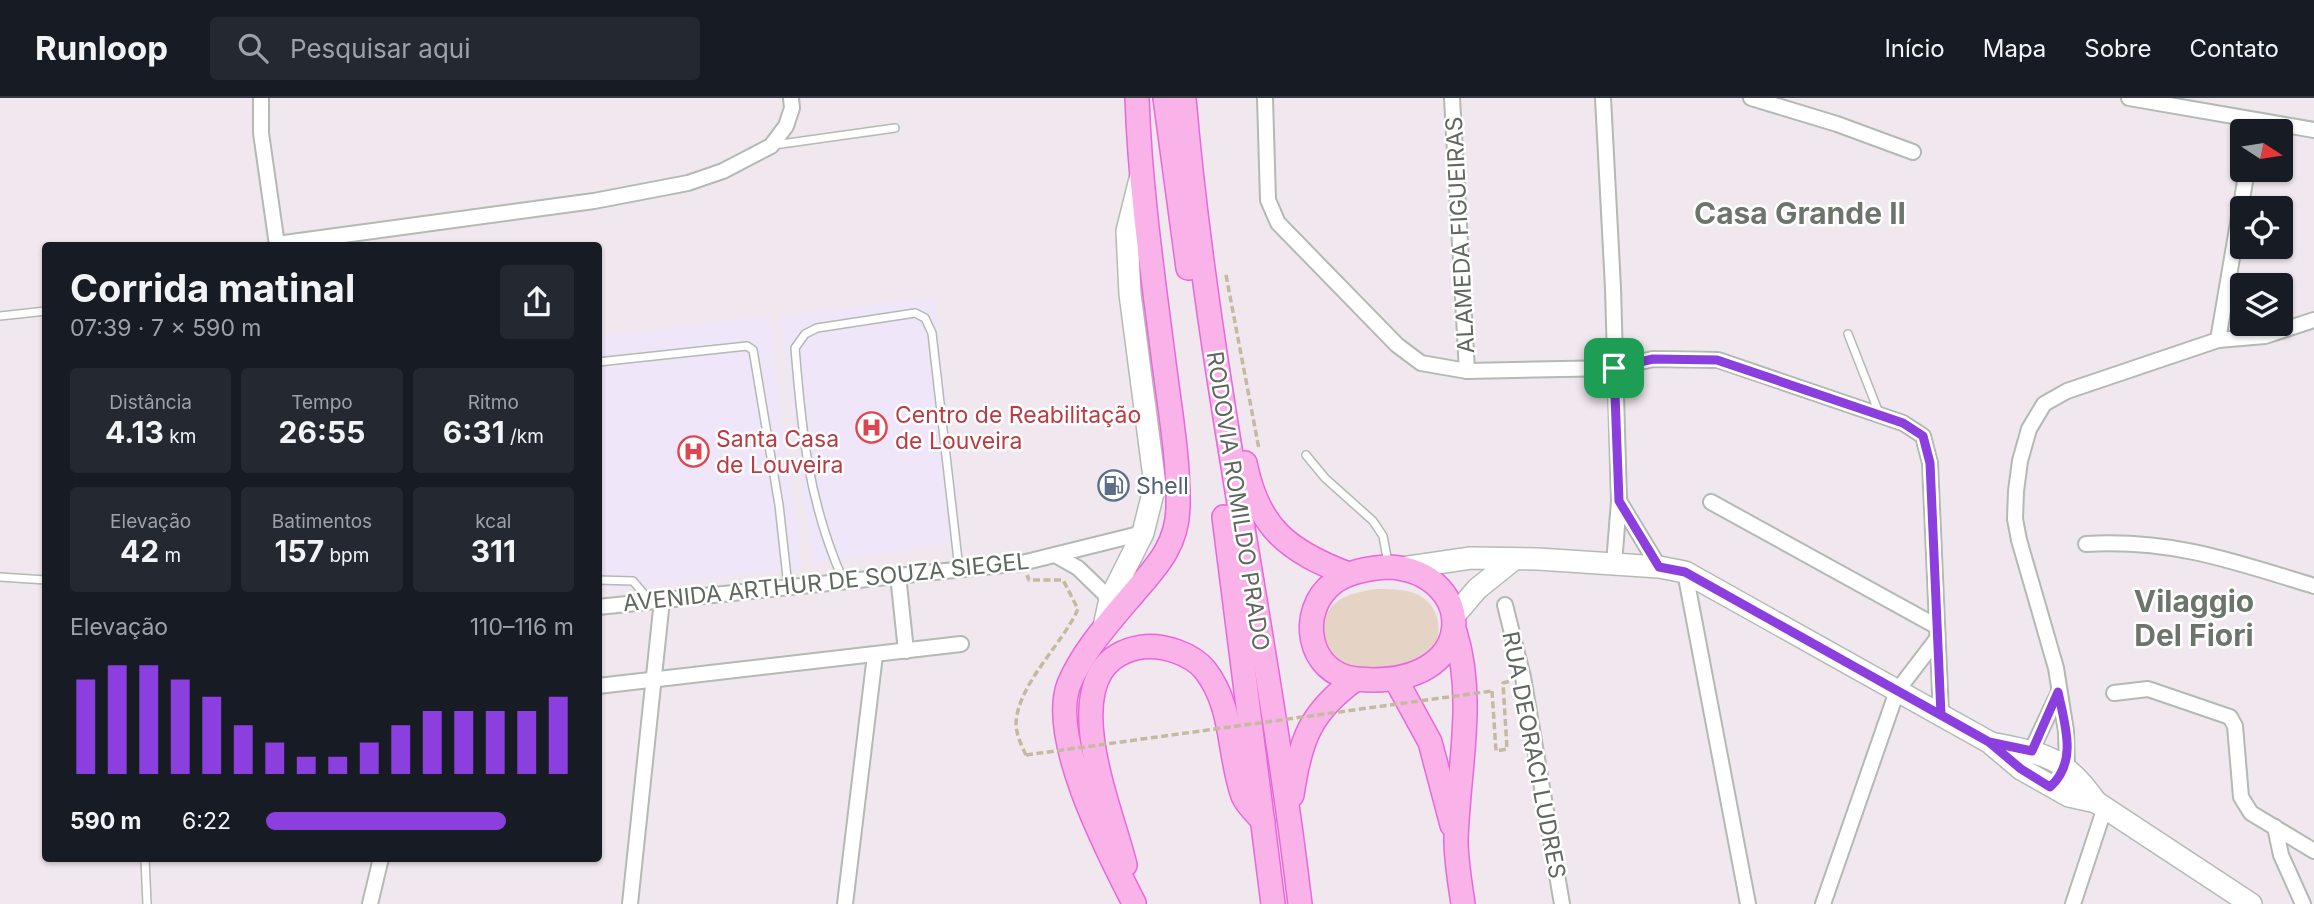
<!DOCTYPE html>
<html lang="pt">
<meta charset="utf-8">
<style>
:root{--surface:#171b24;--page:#242831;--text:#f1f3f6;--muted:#9ea1a6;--line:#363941;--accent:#8b3fdf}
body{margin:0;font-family:Inter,sans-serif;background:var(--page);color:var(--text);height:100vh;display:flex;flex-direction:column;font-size:26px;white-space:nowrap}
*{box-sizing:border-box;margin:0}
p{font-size:23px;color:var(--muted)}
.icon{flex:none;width:38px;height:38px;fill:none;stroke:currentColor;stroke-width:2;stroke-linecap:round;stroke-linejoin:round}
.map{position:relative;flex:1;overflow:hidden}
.sheet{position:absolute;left:42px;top:144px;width:560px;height:620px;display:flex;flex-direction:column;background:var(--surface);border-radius:7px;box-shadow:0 2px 5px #0004}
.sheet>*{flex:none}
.needle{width:46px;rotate:102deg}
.tools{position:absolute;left:2230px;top:21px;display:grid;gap:14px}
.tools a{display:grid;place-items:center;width:63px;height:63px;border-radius:7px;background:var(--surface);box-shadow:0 2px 5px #0004;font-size:35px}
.pin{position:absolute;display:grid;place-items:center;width:60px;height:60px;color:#fff;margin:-30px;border-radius:14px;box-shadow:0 4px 10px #0006}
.round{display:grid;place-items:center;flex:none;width:74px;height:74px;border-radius:7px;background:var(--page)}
.headline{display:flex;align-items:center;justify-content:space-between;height:119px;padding:0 28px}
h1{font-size:38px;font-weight:700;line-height:52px}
.figures{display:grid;grid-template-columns:repeat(3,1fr);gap:10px;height:119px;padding:7px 28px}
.figures div{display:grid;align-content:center;border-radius:7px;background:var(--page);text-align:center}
.figures b{font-size:30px;font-weight:700}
.figures small{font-size:19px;font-weight:400}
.figures p{font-size:19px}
.chart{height:196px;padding:14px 28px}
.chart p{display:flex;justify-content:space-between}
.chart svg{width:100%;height:126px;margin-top:7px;stroke:var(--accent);stroke-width:6}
ul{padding:0 28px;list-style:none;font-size:23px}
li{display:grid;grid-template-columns:112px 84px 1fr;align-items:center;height:52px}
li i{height:18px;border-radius:9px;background:var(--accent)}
header{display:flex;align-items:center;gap:42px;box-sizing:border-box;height:98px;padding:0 35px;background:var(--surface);border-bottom:2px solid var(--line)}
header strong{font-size:33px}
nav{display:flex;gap:38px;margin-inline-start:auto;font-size:24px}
.search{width:490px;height:63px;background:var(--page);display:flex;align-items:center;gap:18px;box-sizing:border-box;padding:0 24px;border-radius:7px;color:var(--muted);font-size:26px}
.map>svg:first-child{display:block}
.medical{fill:#f0e6fa}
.green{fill:#e5d3c6}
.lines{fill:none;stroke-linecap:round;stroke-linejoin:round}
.service-casing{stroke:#b3b9b3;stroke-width:10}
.minor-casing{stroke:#b3b9b3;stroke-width:18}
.secondary-casing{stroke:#b4bbb4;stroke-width:24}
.primary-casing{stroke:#e968d9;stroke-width:26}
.path{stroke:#c5baa0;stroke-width:3.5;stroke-dasharray:7 3.5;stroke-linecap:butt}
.service{stroke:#fff;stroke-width:7}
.minor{stroke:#fff;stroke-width:14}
.secondary{stroke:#fff;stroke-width:21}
.primary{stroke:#fab3e9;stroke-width:23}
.path-bridge{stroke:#c5baa0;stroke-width:3.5;stroke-dasharray:7 3.5;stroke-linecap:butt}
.route-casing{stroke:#fff;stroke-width:14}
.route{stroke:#8b3fdf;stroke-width:9}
.labels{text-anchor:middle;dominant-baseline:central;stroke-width:5;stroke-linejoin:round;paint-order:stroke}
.street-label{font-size:23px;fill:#5f675f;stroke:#fff}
.health-label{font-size:23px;fill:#be3a42;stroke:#fff;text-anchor:start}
.service-label{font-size:23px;fill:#4e5e75;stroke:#fff;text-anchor:start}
.district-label{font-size:30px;font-weight:bold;fill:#6c746b;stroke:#fff}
</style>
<header>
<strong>Runloop</strong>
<div class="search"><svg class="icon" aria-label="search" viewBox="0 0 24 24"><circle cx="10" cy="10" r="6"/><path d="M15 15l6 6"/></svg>Pesquisar aqui</div>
<nav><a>Início</a><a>Mapa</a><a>Sobre</a><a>Contato</a></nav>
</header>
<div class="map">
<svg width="2314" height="806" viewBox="0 0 2314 806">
<rect width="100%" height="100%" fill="#f0e8ee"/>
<g class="medical">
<path d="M935,199L962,443L813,466L780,218Z"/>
<path d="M769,218L802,470L599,493L598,239Z"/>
</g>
<path class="green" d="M1377,491C1389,491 1402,491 1414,495C1440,505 1446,536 1429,556C1420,567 1411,568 1397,570C1389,572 1378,576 1371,576C1331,573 1304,524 1341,501C1351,495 1365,493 1377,491Z"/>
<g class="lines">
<defs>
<g id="service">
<path d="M774,47L895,30"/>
<path d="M0,218L46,213"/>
<path d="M1848,236L1879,315"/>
<path d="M598,264L747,248L753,252L779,407L788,488"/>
<path d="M1306,357L1325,380L1373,423L1383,438L1388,465"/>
<path d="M0,479L46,482"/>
<path d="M598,482L633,483L650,503"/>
<path d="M843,482C808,402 802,335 795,250L805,236L817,230L915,215L925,220L932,235L959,471"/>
<path d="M145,760L147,806"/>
</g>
<g id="minor">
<path d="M261,0V35L277,147"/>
<path d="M1265,0L1268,102L1278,125L1397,247L1421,265L1467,273L1614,270L1653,261L1718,262L1903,325L1923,338L1930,365L1941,617"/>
<path d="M1452,0L1467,273"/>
<path d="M1603,0L1613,190L1619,403L1614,466"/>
<path d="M1751,0L1837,26L1913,54"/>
<path d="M2129,0L2314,32"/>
<path d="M277,146L594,103L688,85L723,73L771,48L786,28L792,10L791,0"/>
<path d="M2218,242L2247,72"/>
<path d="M1619,403L1659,469"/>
<path d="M1711,404L1936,528"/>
<path d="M2086,446C2172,441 2233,463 2314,488"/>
<path d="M1055,457L1078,470L1110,501"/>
<path d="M1685,474L1748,806"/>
<path d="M898,477L906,553"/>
<path d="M1505,507L1523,579L1562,806"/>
<path d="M598,509L1022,465L1143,435"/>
<path d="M598,588L961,546"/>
<path d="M2114,595L2148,591L2230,619L2235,628L2241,699L2251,715L2314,753"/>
<path d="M2028,660L2058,596"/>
<path d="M2050,689L2067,668L2066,633L2056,570L2019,442L2015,421L2016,393L2020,363L2029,331L2044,306L2067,293L2218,242L2265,238L2314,222"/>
<path d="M2275,729L2281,757L2303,806"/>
<path d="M370,806L381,760"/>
<path d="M630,806L662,502"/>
<path d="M845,806L875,557"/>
<path d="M1823,806L1897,593L1936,542"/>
<path d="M2073,806L2105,709"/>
</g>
<g id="secondary">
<path d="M1402,470L1471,460L1538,461L1659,469L1685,474L1989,644L2021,671L2069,698L2096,704L2251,806"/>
<path d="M1454,518L1477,491L1513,462"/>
<path d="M1103,533L1110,501L1143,435L1155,387L1130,196L1127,133L1140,81"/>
<path d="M1991,645C2044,656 2063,657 2096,704"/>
</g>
<g id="primary">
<path d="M1165,0L1188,170"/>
<path d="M1184,0C1207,271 1268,536 1300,806"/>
<path d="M1245,365C1258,430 1288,453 1348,476"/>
<path d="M1224,419L1273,806"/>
<path d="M1389,469C1479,474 1482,593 1356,581C1307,576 1297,513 1333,485C1349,473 1369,470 1389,469Z"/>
<path d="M1455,534C1476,600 1458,674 1456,742C1456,763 1460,785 1463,806"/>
<path d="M1396,582L1430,644L1452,727"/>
<path d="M1292,697C1300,642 1310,614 1356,581"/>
<path d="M1125,767C1112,711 1046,564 1142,549C1163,546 1192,556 1205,572C1234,609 1228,656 1243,698C1247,707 1257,716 1263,723"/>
<path d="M1134,805C1109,756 1048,640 1069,586C1082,554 1110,523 1133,496C1156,469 1177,448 1178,410C1179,359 1169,307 1163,257C1152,172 1140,87 1137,0"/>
</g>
</defs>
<use href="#service" class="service-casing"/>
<use href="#minor" class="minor-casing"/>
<use href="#secondary" class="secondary-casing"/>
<use href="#primary" class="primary-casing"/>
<g class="path">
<path d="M1226,177L1259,351"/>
<path d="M1492,593L1496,653L1507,651L1503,585L1511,583"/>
<path d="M1026,657C1022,649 1016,636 1016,626C1017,587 1062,547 1078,511L1063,482H1029L1027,477"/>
</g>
<use href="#service" class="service"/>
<use href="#minor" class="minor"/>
<use href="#secondary" class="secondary"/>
<use href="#primary" class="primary"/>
<path class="path-bridge" d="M1026,657L1492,593"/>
</g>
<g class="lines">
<defs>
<path id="route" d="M1614,270L1619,403L1659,469L1685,474L1989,644L2032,653L2058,594C2065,627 2078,664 2050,689L2021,671L1989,644L1941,617L1930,365L1923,338L1903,325L1717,262L1653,261L1614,270"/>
</defs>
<use href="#route" class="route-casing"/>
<use href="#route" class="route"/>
</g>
<defs>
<symbol id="hospital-ring" viewBox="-11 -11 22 22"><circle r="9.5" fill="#fff" stroke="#e0444e" stroke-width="1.5"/><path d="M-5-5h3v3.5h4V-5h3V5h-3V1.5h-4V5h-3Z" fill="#e0444e"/></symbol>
<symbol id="fuel-ring" viewBox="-11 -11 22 22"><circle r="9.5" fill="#fff" stroke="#5c6f8a" stroke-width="1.5"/><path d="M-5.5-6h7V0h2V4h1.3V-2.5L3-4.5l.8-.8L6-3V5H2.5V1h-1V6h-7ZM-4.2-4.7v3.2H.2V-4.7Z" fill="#5c6f8a"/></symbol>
</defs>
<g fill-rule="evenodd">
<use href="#hospital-ring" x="854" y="312" width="35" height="35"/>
<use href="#hospital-ring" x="676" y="336" width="35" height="35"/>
<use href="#fuel-ring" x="1096" y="370" width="35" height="35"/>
</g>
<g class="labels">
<g class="street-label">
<text transform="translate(1460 137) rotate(-93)">ALAMEDA FIGUEIRAS</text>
<text transform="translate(1238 403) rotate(81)">RODOVIA ROMILDO PRADO</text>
<text transform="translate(826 484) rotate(-6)">AVENIDA ARTHUR DE SOUZA SIEGEL</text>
<text transform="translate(1534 657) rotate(79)">RUA DEORACI LUDRES</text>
</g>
<g class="health-label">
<text x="895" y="317">Centro de Reabilitação<tspan x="895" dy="26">de Louveira</tspan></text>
<text x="716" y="341">Santa Casa<tspan x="716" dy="26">de Louveira</tspan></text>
</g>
<g class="service-label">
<text x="1136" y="388">Shell</text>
</g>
<g class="district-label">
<text x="1800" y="115">Casa Grande II</text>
<text x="2194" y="503">Vilaggio<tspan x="2194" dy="34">Del Fiori</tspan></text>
</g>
</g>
</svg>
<div class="tools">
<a><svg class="needle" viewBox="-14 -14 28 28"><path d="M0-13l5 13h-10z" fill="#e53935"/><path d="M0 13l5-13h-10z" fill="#9ea1a6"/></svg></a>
<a><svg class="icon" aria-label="locate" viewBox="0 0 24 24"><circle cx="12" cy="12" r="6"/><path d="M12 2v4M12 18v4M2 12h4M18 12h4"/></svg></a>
<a><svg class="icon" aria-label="layers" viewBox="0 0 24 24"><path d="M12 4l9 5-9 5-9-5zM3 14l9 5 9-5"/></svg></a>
</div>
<div class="pin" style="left:1614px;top:270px;background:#1e9e55"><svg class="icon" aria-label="arrive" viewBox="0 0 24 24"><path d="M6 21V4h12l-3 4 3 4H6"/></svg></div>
<section class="sheet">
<div class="headline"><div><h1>Corrida matinal</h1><p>07:39 · 7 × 590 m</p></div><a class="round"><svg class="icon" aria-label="share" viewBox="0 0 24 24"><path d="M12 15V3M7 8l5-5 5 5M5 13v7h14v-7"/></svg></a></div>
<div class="figures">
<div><p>Distância</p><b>4.13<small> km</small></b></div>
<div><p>Tempo</p><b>26:55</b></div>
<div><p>Ritmo</p><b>6:31<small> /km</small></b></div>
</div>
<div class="figures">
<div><p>Elevação</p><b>42<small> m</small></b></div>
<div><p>Batimentos</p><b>157<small> bpm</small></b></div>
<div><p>kcal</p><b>311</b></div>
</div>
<div class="chart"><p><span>Elevação</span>110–116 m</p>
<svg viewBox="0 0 160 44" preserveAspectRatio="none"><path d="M5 44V11M15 44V6M25 44V6M35 44V11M45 44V17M55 44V27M65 44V33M75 44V38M85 44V38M95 44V33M105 44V27M115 44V22M125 44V22M135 44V22M145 44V22M155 44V17"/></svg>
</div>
<ul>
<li><b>590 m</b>6:22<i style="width:78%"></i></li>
</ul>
</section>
</div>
